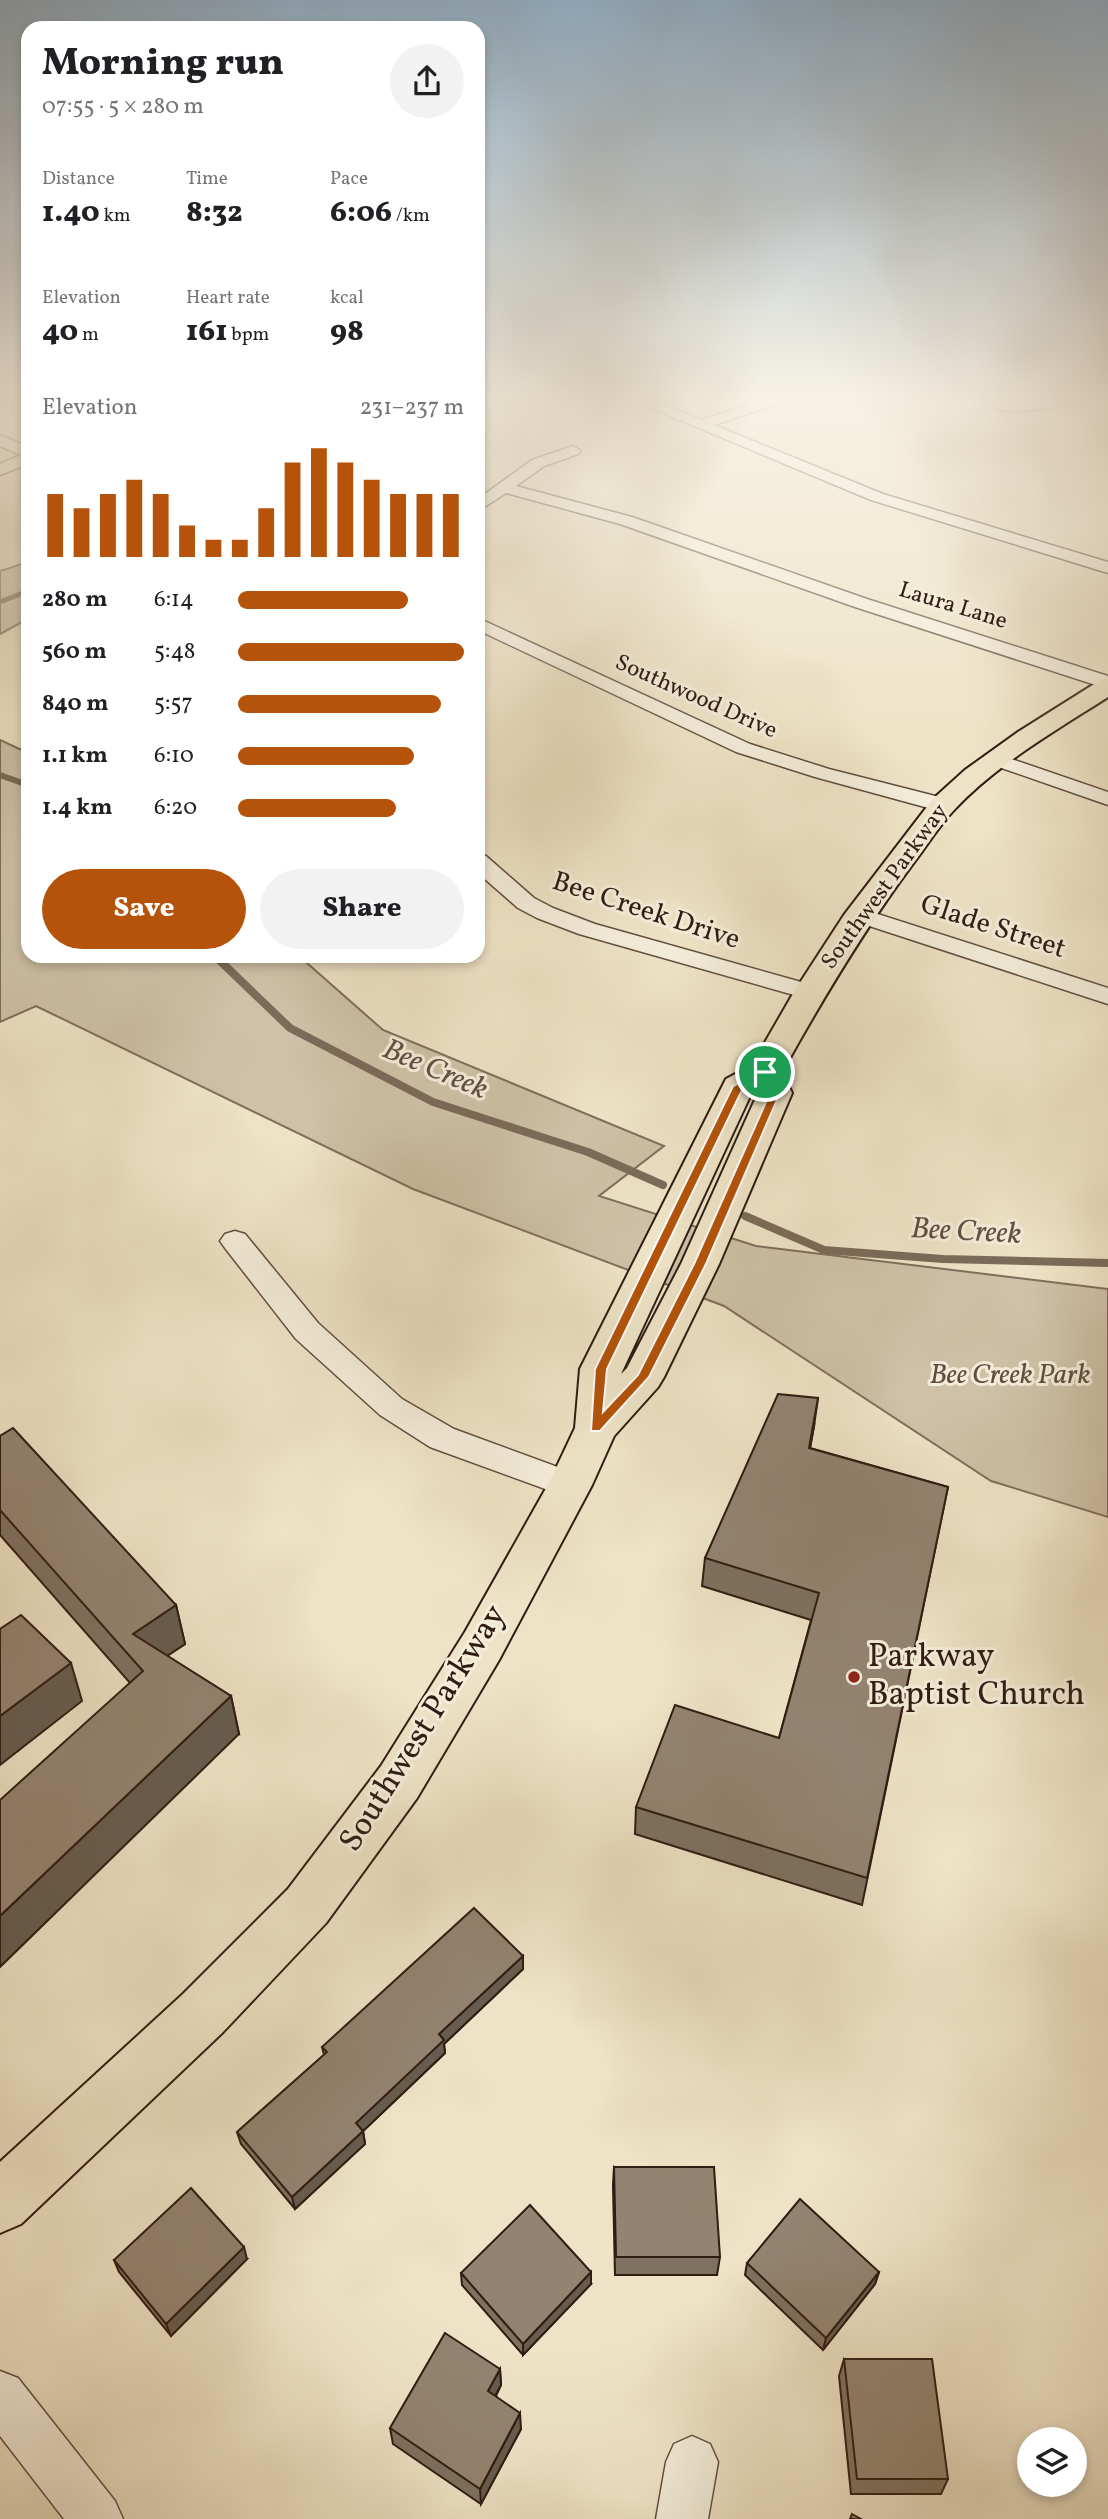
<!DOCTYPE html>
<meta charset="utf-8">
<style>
:root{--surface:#fff;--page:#f2f2f2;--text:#202124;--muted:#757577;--accent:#b45309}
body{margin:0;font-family:Vollkorn,serif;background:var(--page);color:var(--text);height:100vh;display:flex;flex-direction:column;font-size:26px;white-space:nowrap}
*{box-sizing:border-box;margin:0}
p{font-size:23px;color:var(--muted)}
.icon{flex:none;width:38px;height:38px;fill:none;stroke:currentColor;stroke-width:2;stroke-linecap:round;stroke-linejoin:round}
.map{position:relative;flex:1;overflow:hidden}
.drawer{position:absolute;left:21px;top:21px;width:464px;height:942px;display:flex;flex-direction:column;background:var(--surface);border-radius:21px;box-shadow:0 4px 10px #0003}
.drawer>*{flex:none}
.controls{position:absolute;left:1017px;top:2427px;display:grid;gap:14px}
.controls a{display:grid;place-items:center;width:70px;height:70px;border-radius:50%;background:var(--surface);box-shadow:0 4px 10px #0003;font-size:35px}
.pin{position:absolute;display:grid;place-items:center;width:60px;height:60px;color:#fff;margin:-30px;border:4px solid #fff;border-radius:50%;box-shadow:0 2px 7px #0007}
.round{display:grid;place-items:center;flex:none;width:74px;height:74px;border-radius:37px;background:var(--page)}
.headline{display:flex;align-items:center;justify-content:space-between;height:119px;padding:0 21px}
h1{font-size:38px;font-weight:800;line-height:52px}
.stats{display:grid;grid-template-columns:repeat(3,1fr);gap:10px;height:119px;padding:7px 21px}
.stats div{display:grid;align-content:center}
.stats b{font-size:30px;font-weight:800}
.stats small{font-size:19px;font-weight:400}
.stats p{font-size:19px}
.chart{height:196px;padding:14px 21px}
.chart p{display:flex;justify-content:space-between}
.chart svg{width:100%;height:126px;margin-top:7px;stroke:var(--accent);stroke-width:6}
.cta{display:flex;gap:14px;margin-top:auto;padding:14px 21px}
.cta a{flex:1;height:80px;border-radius:42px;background:var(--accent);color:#fff;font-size:28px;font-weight:800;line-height:80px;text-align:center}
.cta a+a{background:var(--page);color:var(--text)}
ul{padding:0 21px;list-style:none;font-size:23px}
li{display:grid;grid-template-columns:112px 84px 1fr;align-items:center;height:52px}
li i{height:18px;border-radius:9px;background:var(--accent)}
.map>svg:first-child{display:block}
.green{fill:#cec1a7;stroke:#7f6e5c;stroke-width:2}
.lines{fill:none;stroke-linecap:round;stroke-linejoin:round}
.stream-far2{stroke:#7b6b59;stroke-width:5}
.stream-far1{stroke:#7b6b59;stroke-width:6}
.stream{stroke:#7b6b59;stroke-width:8}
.minor-casing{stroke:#604e3f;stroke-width:3}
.major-casing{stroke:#301c12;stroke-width:4}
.minor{fill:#f4edda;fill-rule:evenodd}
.major{fill:#eee3c6;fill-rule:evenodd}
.wall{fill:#7e7160;stroke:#301c12;stroke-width:2}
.shaded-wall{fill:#675c4e;stroke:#301c12;stroke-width:2}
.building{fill:#938370;stroke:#301c12;stroke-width:2}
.route{fill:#b45309;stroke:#fff;stroke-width:2;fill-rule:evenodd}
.poi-dot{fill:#8f2418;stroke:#f4edda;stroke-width:2.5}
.labels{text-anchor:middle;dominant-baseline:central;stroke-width:6;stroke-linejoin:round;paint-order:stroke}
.far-street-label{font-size:23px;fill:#301c12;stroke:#f4edda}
.street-label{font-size:28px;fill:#301c12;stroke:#f4edda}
.park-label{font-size:28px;font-style:italic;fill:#5f4e3f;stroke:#f4edda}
.water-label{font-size:30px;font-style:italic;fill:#625042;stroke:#f4edda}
.near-poi-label{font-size:33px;fill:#301c12;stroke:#f4edda;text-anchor:start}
.near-street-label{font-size:33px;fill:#301c12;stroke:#f4edda}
</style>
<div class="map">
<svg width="1108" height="2519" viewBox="0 0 1108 2519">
<rect width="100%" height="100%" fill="#eee3c6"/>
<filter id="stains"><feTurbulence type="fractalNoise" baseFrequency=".00286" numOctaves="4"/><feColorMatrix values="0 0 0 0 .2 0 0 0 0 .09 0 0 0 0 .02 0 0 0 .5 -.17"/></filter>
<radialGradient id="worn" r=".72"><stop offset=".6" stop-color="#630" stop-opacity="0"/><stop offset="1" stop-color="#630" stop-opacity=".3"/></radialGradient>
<g class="green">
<path d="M28,562V619L0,634V571Z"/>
<path d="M0,740L28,753V956H299L383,1030L664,1146L599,1196L756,1246L1108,1289V1517L991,1481L724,1306L413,1189L36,1006L0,1022Z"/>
</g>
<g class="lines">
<path class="stream-far2" d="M0,602L28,591"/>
<path class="stream-far1" d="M0,775L28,785"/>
<g class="stream">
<path d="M215,956L290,1028L433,1102L588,1152L663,1185"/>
<path d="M745,1216L824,1250L943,1259L1108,1263"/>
</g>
<defs>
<g id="minor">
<path d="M620,395H641L701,420L780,395H804L714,425L883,494L1108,562V573L871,500Z"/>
<path d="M1065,395H1096C1083,405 1005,417 994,407L1001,403Z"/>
<path d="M0,435L28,447V464L0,475V464L21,455L0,446Z"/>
<path d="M573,446L581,451L578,454L544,466L516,486L632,517L867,599L1108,676V689L855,607L620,524L506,493L478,511V499L532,460Z"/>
<path d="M478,618L750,744L829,769L951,800L954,805L951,810L943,812L815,777L736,752L478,630Z"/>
<path d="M997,754L1108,792V805L990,764L987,760L990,756Z"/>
<path d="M478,854L486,856L534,898L553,908L595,924L819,987L823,992L819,997L810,1000L801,997L579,934L537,918L518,908L478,873Z"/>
<path d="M859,908L1108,988V1004L851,920L847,915L851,910Z"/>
<path d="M235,1231L245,1234L318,1323L402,1399L454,1429L582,1476L587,1485L582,1494L570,1498L430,1447L380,1415L296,1339L225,1248L220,1241L225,1234Z"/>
<path d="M0,2371L18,2378L115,2501L123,2519H64L0,2436Z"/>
<path d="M692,2436L710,2444L718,2462L708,2519H656L666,2462L674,2444Z"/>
</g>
<path id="major" d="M1108,678V697C1055,731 997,764 954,810C938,827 926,847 912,865C863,931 822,1000 782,1072L792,1093L719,1264L664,1377L658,1387L614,1436L592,1485L499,1660L417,1798L326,1923L223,2032L21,2224L0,2233V2162L183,1994L288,1889L381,1766L465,1632L549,1483L575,1428L580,1369L726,1079L752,1065L794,992L844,915L933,799L965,770L1018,732L1099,681ZM756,1090L758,1093L681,1264L627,1368L621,1374L752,1092Z"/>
</defs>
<use href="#minor" class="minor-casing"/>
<use href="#major" class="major-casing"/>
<use href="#minor" class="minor"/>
<use href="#major" class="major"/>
</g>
<g class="wall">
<path d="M814,1426L810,1448L948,1487L862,1905L635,1834L636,1807L779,1738L811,1620L702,1586L705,1558Z"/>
<path d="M0,1436L176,1605L185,1644L167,1656L231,1696L239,1734L130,1683L0,1535Z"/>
<path d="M523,1956V1969L444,2044L445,2053L363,2131L365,2144L295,2209L241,2144L237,2132L324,2055L322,2047Z"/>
<path d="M614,2167L720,2257L717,2275H615L613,2185Z"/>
<path d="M247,2259L171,2336L119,2272L114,2260Z"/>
<path d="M747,2263L879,2272L875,2284L823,2350L745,2275Z"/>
<path d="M461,2273L591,2284L523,2355L462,2285Z"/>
<path d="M844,2359L948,2479L941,2494H851L839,2376Z"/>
<path d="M500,2369L501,2385L496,2396L521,2429L481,2504L393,2444L390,2428Z"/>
</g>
<g class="shaded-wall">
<path d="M818,1398L814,1426L805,1476L809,1448Z"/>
<path d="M176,1605L185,1644L143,1672L133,1634Z"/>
<path d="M71,1663L82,1701L0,1765V1716Z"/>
<path d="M231,1696L239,1734L0,1967V1916Z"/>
<path d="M523,1956V1969L444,2044L445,2053L358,2136L356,2123L439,2034Z"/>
<path d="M363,2131L365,2144L295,2209L292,2197Z"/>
<path d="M244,2247L247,2259L171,2336L166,2324Z"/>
<path d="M591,2272V2284L523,2355V2344Z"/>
<path d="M879,2272L875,2284L823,2350L826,2338Z"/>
<path d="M500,2369L501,2385L489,2407L488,2391Z"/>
<path d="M520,2413L521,2429L481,2504L480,2489Z"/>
</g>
<g class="building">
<path d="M778,1394L818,1398L809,1448L948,1487L867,1878L636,1807L675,1705L779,1738L819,1593L705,1558Z"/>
<path d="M13,1428L176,1605L133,1634L231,1696L0,1916V1800L143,1671L0,1510V1436Z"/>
<path d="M21,1615L71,1663L0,1716V1629Z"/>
<path d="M474,1908L523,1956L439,2034L444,2040L356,2123L363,2131L292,2197L237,2132L327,2052L322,2047Z"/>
<path d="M614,2167H714L720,2257H616Z"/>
<path d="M191,2188L244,2247L166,2324L114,2260Z"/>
<path d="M800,2199L879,2272L826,2338L747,2263Z"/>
<path d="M530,2205L591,2272L523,2344L461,2273Z"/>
<path d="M445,2333L500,2369L488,2391L520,2413L480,2489L390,2428Z"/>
<path d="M844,2359H932L948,2479H857Z"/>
<path d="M852,2514L861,2519H850Z"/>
</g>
<linearGradient id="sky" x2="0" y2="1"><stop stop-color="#90acc2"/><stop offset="0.53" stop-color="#f7f2e5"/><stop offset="1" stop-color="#f7f2e5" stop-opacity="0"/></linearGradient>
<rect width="1108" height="748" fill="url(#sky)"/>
<path class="route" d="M765,1069L771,1072L780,1093L706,1264L649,1377L600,1431H591L595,1369L733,1086ZM763,1077L770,1093L694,1264L638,1375L603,1412L607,1369L743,1088Z"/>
<circle class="poi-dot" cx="854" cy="1677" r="7"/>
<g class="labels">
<g class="far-street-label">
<text transform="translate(953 606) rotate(17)">Laura Lane</text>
<text transform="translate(696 697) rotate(24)">Southwood Drive</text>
<text transform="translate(885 887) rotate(-54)">Southwest Parkway</text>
</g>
<g class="street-label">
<text transform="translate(646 911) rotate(18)">Bee Creek Drive</text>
<text transform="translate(993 927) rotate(18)">Glade Street</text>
</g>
<g class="park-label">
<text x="1010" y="1375">Bee Creek Park</text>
</g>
<g class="water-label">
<text transform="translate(435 1070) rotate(23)">Bee Creek</text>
<text transform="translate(966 1232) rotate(3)">Bee Creek</text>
</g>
<g class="near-poi-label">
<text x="868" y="1658">Parkway<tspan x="868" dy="38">Baptist Church</tspan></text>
</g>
<g class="near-street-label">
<text transform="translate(424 1729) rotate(-58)">Southwest Parkway</text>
</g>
</g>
<rect width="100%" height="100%" filter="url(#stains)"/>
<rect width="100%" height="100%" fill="url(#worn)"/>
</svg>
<div class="controls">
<a><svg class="icon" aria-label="layers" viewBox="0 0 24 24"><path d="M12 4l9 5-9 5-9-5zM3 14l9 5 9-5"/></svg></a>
</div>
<div class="pin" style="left:765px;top:1072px;background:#1e9e55"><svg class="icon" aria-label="arrive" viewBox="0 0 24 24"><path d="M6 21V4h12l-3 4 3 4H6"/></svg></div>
<section class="drawer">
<div class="headline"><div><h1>Morning run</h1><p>07:55 · 5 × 280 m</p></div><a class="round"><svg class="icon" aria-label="share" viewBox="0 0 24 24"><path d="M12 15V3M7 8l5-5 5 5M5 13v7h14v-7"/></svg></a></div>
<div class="stats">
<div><p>Distance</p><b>1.40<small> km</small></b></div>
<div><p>Time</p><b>8:32</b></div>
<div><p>Pace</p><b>6:06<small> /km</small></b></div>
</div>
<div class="stats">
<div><p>Elevation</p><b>40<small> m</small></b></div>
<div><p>Heart rate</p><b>161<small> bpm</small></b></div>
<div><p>kcal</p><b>98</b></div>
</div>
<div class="chart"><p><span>Elevation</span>231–237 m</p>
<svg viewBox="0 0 160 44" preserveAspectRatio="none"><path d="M5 44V22M15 44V27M25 44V22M35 44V17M45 44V22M55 44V33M65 44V38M75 44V38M85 44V27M95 44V11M105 44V6M115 44V11M125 44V17M135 44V22M145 44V22M155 44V22"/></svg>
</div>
<ul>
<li><b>280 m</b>6:14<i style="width:75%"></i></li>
<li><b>560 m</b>5:48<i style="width:100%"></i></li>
<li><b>840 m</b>5:57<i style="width:90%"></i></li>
<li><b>1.1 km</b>6:10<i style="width:78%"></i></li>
<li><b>1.4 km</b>6:20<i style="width:70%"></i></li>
</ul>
<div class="cta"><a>Save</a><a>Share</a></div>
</section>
</div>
